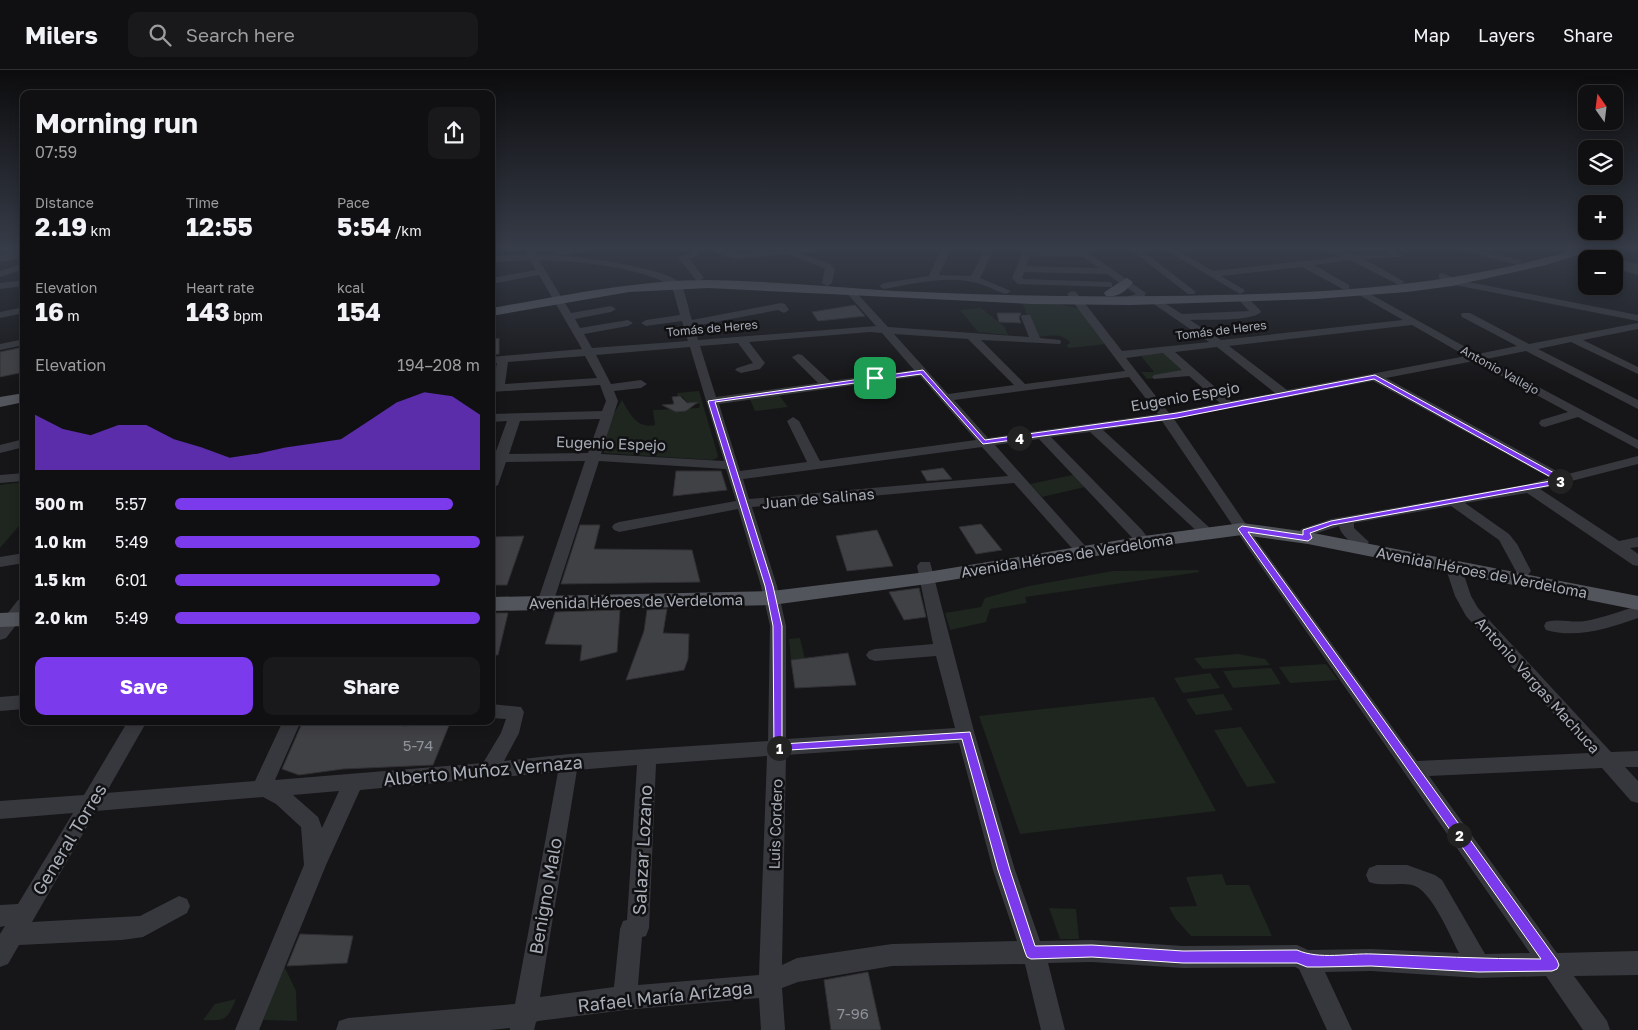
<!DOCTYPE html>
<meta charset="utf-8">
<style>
:root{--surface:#101012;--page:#19191b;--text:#f1f3f6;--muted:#9c9d9f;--line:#303032;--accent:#7c3aed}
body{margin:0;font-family:"Golos Text",sans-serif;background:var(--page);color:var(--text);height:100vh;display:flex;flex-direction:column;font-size:19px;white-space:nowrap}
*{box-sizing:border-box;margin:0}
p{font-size:16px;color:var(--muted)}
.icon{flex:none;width:28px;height:28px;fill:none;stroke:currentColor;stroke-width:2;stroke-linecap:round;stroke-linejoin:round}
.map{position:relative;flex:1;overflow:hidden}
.side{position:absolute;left:20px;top:20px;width:475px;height:635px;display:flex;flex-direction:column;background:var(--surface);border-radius:10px;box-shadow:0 2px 12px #0003,0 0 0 1px var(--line)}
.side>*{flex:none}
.needle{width:32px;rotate:346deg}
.fabs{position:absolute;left:1578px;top:15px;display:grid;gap:10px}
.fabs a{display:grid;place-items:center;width:45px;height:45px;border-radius:10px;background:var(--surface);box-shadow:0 2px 12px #0003,0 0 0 1px var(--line);font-size:25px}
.pin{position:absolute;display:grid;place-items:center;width:42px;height:42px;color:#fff;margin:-21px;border-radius:10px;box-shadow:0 2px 8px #0006}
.km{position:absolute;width:25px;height:25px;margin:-12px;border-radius:50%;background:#222;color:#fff;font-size:14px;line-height:25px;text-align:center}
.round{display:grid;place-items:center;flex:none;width:52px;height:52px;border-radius:10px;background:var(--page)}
.headline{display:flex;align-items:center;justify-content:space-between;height:85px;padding:0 15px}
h1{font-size:28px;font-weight:700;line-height:38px}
.metrics{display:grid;grid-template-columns:repeat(3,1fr);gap:8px;height:85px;padding:5px 15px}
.metrics div{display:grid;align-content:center}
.metrics b{font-size:25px;font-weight:700}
.metrics small{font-size:14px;font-weight:400}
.metrics p{font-size:14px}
.chart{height:140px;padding:10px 15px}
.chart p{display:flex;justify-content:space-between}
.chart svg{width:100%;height:90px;margin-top:5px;fill:var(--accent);opacity:.7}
.cta{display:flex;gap:10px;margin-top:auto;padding:10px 15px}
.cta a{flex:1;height:58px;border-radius:10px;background:var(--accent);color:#fff;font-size:20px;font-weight:700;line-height:58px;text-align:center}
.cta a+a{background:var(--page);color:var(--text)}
ul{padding:0 15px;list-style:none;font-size:16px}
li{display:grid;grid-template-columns:80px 60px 1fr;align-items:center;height:38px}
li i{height:12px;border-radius:6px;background:var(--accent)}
header{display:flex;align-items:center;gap:30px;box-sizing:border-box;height:70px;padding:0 25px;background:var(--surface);border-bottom:1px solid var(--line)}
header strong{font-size:24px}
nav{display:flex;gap:28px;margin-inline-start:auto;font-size:18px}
.search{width:350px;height:45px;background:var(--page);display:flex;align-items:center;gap:12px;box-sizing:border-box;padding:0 18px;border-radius:10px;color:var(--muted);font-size:19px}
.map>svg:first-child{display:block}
.green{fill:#1e261f}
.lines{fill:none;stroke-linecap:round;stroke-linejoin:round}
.stream{stroke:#2c353c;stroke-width:2}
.building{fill:#404145;stroke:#303034}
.minor{fill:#37383d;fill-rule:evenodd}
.major{fill:#53555c;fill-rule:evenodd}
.route{fill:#7c3aed;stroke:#fff;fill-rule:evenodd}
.labels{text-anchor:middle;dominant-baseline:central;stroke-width:5;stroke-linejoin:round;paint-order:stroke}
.far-street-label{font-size:12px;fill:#a8adb8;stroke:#111113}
.street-label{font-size:15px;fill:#a8adb8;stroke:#111113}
.near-number-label{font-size:15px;fill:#8e929b}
.near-street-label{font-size:18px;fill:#a8adb8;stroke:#111113}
</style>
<header>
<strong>Milers</strong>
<div class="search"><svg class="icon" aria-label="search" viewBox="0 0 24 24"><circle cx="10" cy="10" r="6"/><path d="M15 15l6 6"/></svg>Search here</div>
<nav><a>Map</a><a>Layers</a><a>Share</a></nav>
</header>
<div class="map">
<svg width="1638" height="960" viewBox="0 0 1638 960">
<rect width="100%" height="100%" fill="#161618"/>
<g class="green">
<path d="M1472,179H1539L1510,188Z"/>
<path d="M1023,234H1057L1080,239L1106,274L1070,278L1066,276L1070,273L1069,271C1058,262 1048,267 1035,267Z"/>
<path d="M981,238L1005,257L1008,265L978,262L960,240Z"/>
<path d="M1162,283L1167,284L1191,304L1147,309L1141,302H1154L1141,286Z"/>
<path d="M699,321L718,386L717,388L712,390L604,383L603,378L613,345L622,330C630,344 637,359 655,355L653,340L699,338L700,334L687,333L683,327L678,326L677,323Z"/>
<path d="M778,324L788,337L755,341L749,327Z"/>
<path d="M1073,405L1085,417L1042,427L1030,414Z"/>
<path d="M24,412V450L0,478V415Z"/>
<path d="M1197,500L1200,502L1025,527L1027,533L990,539L986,552L950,560L945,543L981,537L985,528L1029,516L1113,501Z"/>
<path d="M800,568L805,589L791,590L789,569Z"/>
<path d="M1238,584L1265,589L1270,595L1203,599L1194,588Z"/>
<path d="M1326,594L1338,610L1290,613L1279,597Z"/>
<path d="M1271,598L1281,614L1233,618L1223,601Z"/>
<path d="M1210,603L1220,618L1183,623L1174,608Z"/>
<path d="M1223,624L1233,640L1196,645L1186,629Z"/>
<path d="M1154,627L1216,741L1020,764L979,646Z"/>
<path d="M1241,657L1276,713L1247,717L1214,660Z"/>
<path d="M1222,804L1226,815H1249L1272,866H1191L1175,848L1169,837L1197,836L1186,807Z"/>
<path d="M1049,838L1076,839L1079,869H1060Z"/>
<path d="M284,896L296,921L297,951L263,950Z"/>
<path d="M236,929C227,950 226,951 203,950L215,934Z"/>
</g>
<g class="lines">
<path class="stream" d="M0,185L24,180"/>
</g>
<g class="building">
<path d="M1614,188L1638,194V205L1614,198Z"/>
<path d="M855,235L865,246L818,251L812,242Z"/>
<path d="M997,243H1021L1019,248L1021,253L999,252Z"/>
<path d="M499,268V284L491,285V270Z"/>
<path d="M24,277V302L0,307V282Z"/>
<path d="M680,326L687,333L698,332L686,341L676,342L662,335L674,334L672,327Z"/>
<path d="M943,398L952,409L927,411L921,401Z"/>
<path d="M676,401H721L727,420L673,426Z"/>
<path d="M981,454L1002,480L976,484L959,457Z"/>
<path d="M580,455H600L594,479L692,480L700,512L561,514Z"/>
<path d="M877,460L893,496L847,501L836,466Z"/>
<path d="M524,466L507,515H491L495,494H491V467Z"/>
<path d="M919,518L926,547L904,550L889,522Z"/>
<path d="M667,539L663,563L689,564L688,589L684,600L626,610L644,561L647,540Z"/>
<path d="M620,540L617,582L580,591L582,575L545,574L555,542Z"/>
<path d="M491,543H508L498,585H491Z"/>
<path d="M848,583L856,615L795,618L791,590Z"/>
<path d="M303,651H404L403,656L450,653L433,695L343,699L299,705L282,699Z"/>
<path d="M300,864L353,866L347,893L287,896Z"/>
<path d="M868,902L881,960H831L824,910Z"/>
</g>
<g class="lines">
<g class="minor">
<path d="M530,179L536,184L553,185L554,182L571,179H586L585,181L562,186C584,187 666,198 680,213C685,219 689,242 692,250L781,233L785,234L789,240L784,243L778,240L694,256L698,270L876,256L845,221L850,218L853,219L888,257L1029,267L1021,247L1022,245H1030L1040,268L1060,270L1061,272L1060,274L981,270L1025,314L1125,301L1067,224L1072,221L1076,222L1122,281L1209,272L1151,232L1150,230L1155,227L1182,244L1249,241L1237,228L1242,225L1246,226L1260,240L1261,242C1251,252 1206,249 1190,250L1221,270L1403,250L1359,225L1358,223L1363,220L1478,284L1517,276L1462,247L1461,245L1462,243H1470L1529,274L1638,253V259L1583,270L1638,297V304L1571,272L1538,279L1638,330V339L1526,281L1486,289L1638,370V379L1578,347L1545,357L1541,356L1539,353L1541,350L1568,342L1474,291L1386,308L1564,405L1638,386V394L1540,419L1619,471L1638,467V477L1630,478L1638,484V496L1633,495L1527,423L1465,433L1509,464L1517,474L1531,501L1528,505H1518L1499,470L1451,436L1354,453V458L1369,472L1367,475C1357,478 1341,467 1339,456L1314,464L1315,468L1313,471H1303L1299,462L1301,459L1331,449L1529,414L1550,408L1373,311L1174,349L1258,472L1417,691L1589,683L1466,546L1455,526L1445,496L1448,492H1458L1461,496L1471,526L1478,538L1611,682L1638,681V697H1625L1638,711V733L1631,731L1602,698L1429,706L1557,883L1638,881V905L1574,906L1607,951L1610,960H1583L1546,906L1479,908L1371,901L1325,902L1352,960H1327L1299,899L1295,897L1183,898L1092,892L1048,893L1065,960H1041L1025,894L892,896L798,912L782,918L785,960H761L759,928L625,940L538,951L536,952L534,960H510V958L490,960H336L339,951L348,948L515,934L558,702L360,720L326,795L259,960H235L304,795L301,757L276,734L263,727L96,741L32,852L140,846L179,826L187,829L190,836L187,843L143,867L122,870L19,875L8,894L0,897V864L5,856L0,857V835L18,834L73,743L0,749V731L84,725L128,651H147L106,723L255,711L283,651H301L275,710L483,693L501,663L506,649L491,648V634L521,637L524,642L519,663L504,691L569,684L768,671L770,556L761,516L738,439L619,462L614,460L612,457L614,454L619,452L736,431L726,399L599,391L553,533L551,537L545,539L539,537L537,533L585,391L506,392L498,415L491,419V384H495L507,351L491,352V344L602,341L606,331L600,315L491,322L497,293H491V287L582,279L539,205L491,214V208L536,200L530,190L491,192V186L527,184L525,182ZM539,190C576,191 641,197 672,216L680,245L646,250L641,253L646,256L682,251L688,271L592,278L584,264L628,256L633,253L628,250L580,258L575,249L611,242L616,239L611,236L571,243ZM1412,255L1466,286L1287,320L1229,276ZM870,262L882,263L914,300L830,311L802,285L798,284L792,287L818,313L716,327L700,276L738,273L753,293L737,298L735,300L741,303L760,299L765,293L749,272ZM894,264L968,269L1014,315L948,324ZM690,277L724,391L601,384L618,331L614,321L641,318L647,314L641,310L611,314L596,285ZM1217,277L1275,323L1231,331L1175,282ZM1163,283L1182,300L1154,305L1152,307L1154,309L1189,306L1220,333L1169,343L1126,288ZM585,286L597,308L505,314L508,292ZM920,306L976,370L820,391L799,351L793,347L787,351L807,392L740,401L719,334ZM1129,307L1158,344L988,368L954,330ZM600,349L588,383L509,384L520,351ZM1162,351L1248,478L1530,883L1485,884L1442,810L1435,805L1407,795H1377L1369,798L1366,805L1369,812C1383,817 1397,812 1412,815C1431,819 1450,866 1459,883L1371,879L1308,880L1297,875L1183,876L1092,870L1040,871L1015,800L975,665L930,492H920L917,496L933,574L875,579L869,581L866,585L869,589L875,591L936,586L955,658L786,669V556L777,516L752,437L1014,413L1078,485H1088L1091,482L1088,479L995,375L1039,369L1139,475H1149L1151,472L1142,460L1051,367L1090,362L1202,466H1212L1214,463L1212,460L1103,360ZM982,377L1008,406L749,429L743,409ZM959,673L993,800L1017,871L892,874L797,888L782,895L786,685ZM767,686L759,905L638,915L642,867L646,866L649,858L656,694ZM637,695L627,850L623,851L620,859L614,917L540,927L577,700ZM339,721L322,758L318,747L293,725Z"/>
<path d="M712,179C722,178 730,183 739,183C766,182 792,179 819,179L815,182L799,183L830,194L835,199L832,213L827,216L822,213L825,199L824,198L787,184L737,189L723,186Z"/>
<path d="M941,179H951L939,205L971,206L986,179H994L980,208L1011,221L1006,224C995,221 985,214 973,212C943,206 913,214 884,219L879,216L884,213L929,206Z"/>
<path d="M1024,179L1075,181L1074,179H1083L1146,223L1143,229L1123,232V228L1136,224L1107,204L1024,202L1022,208L1024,209L1109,212L1112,213V217L1018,214L1012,208ZM1030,186L1083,187L1099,198L1026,196Z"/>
<path d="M1130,179H1140L1196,222L1194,224H1188Z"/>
<path d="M1164,179H1175L1213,201L1342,187L1325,181L1324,179H1336L1353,184L1389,183L1386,179H1395L1402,185L1400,187L1364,189L1405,212L1400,215L1397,214L1350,190L1314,195L1349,215V219H1343L1302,197L1221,206L1243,219L1245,221L1240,224Z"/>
<path d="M1459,179H1473L1520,190L1522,192L1517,195Z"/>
<path d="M24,181V187L0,192V186Z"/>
<path d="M696,181L699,182V186L689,188L704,208L699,211L696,210L678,187Z"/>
<path d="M24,193V199L0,207V201Z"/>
<path d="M1442,203L1458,210L1638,245V251L1455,215L1439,208V204Z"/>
<path d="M24,210V216L0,219V213Z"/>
<path d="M24,237V243L0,248V242Z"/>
<path d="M24,269V275L0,280V274Z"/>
<path d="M24,369V377L0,383V375Z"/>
<path d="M24,403V411L0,413V405Z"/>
<path d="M24,483V493L0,497V487Z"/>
<path d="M24,529V545L6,568L0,570V553L18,530Z"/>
<path d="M1638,536V548C1610,558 1576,569 1546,560L1544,556L1546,552C1559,548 1572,553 1585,551C1603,548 1620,541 1638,536Z"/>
<path d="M24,625V639L0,641V627Z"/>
</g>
<g class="major">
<path d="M1576,179H1592L1590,181L1546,195L1452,216L1407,222L1315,229L1131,235L1031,234L708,218L629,222L491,246V238C563,226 635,210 709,210C770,211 833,217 895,221C1001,226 1106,228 1213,225C1336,223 1457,215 1576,179Z"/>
<path d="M1127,208L1133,212C1127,221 1117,228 1106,226L1104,223C1105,221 1125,209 1127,208Z"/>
<path d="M24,323V332L0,337V327Z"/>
<path d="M1242,453L1308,462L1638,526V540L1308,474L1242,465L1144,478L927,514L772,535L491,541V527L772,521L927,502L1144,466Z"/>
<path d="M24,542V556L0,557V543Z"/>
</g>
</g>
<linearGradient id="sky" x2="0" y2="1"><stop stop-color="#0c0c0d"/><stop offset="0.57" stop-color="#363c48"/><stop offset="1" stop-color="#363c48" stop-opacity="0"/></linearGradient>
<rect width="1638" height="313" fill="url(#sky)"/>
<path class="route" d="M923,300L985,370L1177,343L1375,305L1565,409V412L1563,413L1332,455L1310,463L1312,468L1308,471L1248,462L1557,890L1559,895L1557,899L1552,901L1479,902L1371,896L1320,897H1307L1297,893H1183L1092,887L1031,889L1027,887L1025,882L998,800L962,669L774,681L773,556L765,516L708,331ZM921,304L983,374L1177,348L1374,309L1556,410L1331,451L1303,460V465L1242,456L1238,459L1541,889C1484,889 1429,886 1373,884C1348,883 1320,890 1297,880L1183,881L1092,875L1035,876L1010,800L970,662L782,674V556L773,516L715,332Z"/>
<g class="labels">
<g class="far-street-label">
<text transform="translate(712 258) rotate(-5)">Tomás de Heres</text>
<text transform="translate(1221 260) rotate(-7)">Tomás de Heres</text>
<text transform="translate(1500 300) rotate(29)">Antonio Vallejo</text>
</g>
<g class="street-label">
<text transform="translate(1185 326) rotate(-10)">Eugenio Espejo</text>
<text transform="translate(611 373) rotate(2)">Eugenio Espejo</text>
<text transform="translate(818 428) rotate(-5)">Juan de Salinas</text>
<text transform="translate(1067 485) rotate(-9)">Avenida Héroes de Verdeloma</text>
<text transform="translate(1482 502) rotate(11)">Avenida Héroes de Verdeloma</text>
<text transform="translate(636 531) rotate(-1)">Avenida Héroes de Verdeloma</text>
<text transform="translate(1538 615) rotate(48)">Antonio Vargas Machuca</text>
<text transform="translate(775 754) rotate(-88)">Luis Cordero</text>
</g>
<g class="near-number-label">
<text x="418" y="675">5-74</text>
<text x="853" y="943">7-96</text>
</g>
<g class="near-street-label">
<text transform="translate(483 700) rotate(-5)">Alberto Muñoz Vernaza</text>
<text transform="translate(69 769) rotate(-59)">General Torres</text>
<text transform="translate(642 780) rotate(-87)">Salazar Lozano</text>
<text transform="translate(545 826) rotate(-80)">Benigno Malo</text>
<text transform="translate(665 926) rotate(-6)">Rafael María Arízaga</text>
</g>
</g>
</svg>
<div class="fabs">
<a><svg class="needle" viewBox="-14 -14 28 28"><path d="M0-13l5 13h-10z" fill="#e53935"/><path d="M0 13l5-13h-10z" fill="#9c9d9f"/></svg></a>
<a><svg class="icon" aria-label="layers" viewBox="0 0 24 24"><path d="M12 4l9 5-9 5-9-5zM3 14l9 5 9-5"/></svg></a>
<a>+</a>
<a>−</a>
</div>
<div class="pin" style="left:875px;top:308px;background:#1e9e55"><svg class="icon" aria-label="arrive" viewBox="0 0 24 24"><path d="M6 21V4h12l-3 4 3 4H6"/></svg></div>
<b class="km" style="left:779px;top:678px">1</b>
<b class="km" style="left:1459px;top:765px">2</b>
<b class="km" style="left:1560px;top:411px">3</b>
<b class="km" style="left:1019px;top:368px">4</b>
<section class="side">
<div class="headline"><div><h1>Morning run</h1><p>07:59</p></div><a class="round"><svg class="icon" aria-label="share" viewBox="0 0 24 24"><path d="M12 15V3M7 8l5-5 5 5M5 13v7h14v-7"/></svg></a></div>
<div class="metrics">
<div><p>Distance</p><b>2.19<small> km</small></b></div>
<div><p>Time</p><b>12:55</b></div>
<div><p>Pace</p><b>5:54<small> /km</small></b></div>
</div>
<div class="metrics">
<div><p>Elevation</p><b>16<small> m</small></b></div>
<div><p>Heart rate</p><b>143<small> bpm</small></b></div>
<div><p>kcal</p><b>154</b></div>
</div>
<div class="chart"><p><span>Elevation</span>194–208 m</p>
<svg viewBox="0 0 160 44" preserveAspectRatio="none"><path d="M0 44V17L10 24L20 27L30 22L40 22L50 29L60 33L70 38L80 36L90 33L100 31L110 29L120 20L130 11L140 6L150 8L160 17V44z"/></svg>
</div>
<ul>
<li><b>500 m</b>5:57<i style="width:91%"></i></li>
<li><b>1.0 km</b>5:49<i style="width:100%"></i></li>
<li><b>1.5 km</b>6:01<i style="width:87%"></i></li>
<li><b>2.0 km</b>5:49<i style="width:100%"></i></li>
</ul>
<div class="cta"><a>Save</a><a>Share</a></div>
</section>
</div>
